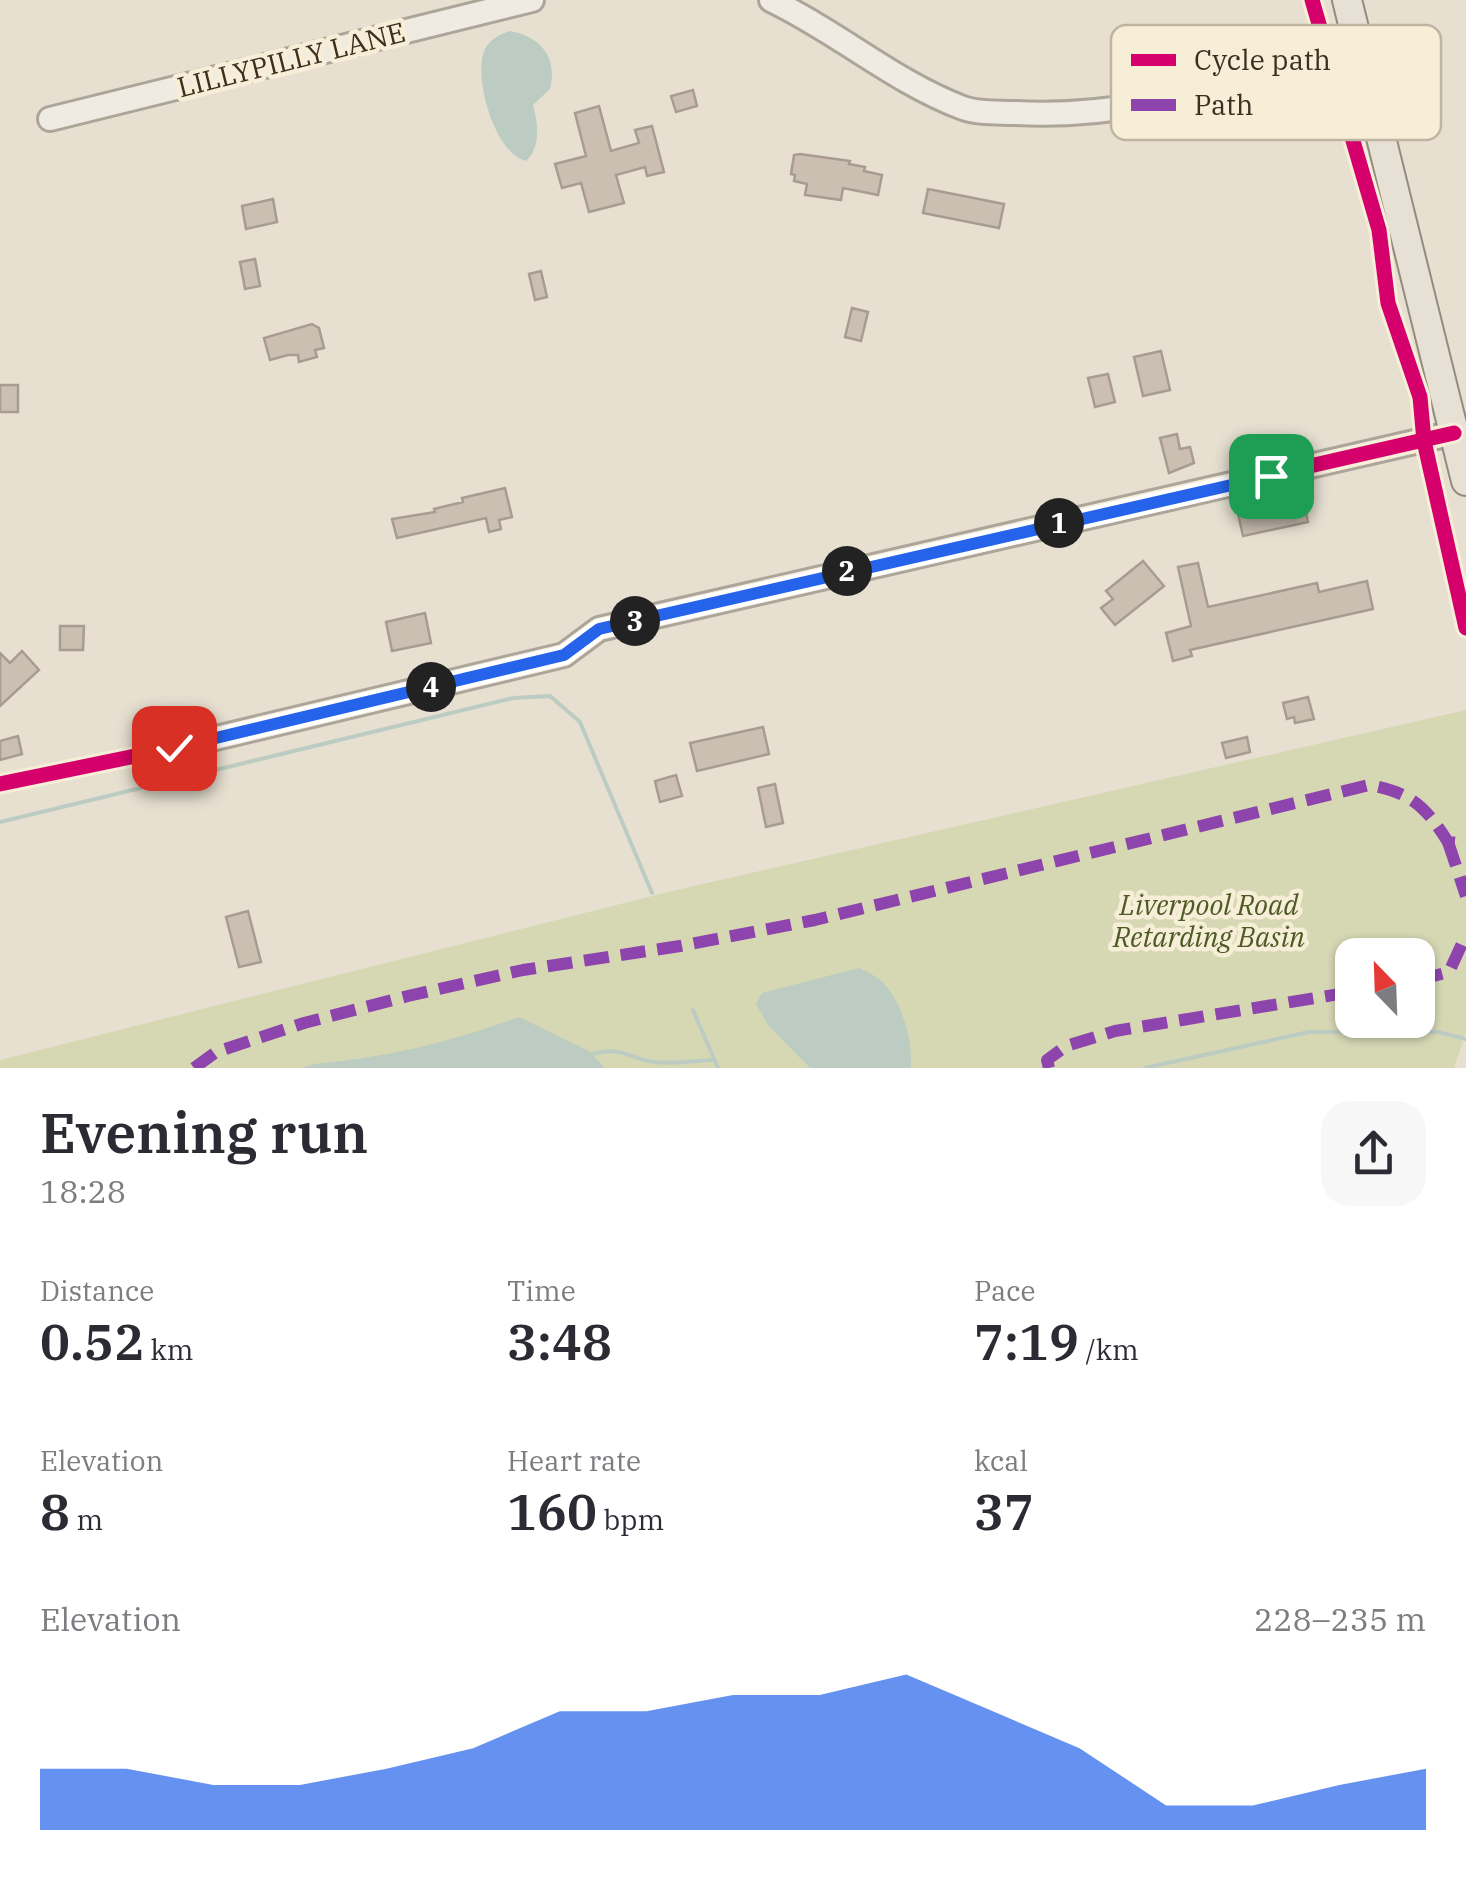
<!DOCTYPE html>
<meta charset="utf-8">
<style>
:root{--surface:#fff;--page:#f7f7f7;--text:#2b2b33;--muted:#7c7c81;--accent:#2563eb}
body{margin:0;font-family:"IBM Plex Serif",serif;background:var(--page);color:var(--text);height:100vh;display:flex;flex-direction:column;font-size:38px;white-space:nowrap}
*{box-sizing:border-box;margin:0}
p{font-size:32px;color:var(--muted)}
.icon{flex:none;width:55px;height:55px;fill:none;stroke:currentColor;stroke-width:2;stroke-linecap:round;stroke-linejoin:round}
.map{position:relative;height:1068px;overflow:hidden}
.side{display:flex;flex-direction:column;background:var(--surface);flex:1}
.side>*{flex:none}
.needle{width:65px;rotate:337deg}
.controls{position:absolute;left:1335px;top:938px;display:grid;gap:20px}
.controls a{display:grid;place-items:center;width:100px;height:100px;border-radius:20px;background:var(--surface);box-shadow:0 2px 8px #0004;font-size:50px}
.pin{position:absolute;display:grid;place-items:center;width:85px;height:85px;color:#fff;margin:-42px;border-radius:20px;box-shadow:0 5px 15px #0006}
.km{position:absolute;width:50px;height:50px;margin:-25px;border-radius:50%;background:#222;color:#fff;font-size:28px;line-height:50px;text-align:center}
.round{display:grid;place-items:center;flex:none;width:105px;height:105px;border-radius:30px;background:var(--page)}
.head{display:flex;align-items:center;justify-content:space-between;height:170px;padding:0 40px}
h1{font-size:55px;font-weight:600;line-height:75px}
.figures{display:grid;grid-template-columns:repeat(3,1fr);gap:15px;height:170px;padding:10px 40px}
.figures div{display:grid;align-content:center}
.figures b{font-size:50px;font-weight:600}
.figures small{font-size:28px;font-weight:400}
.figures p{font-size:28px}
.chart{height:280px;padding:20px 40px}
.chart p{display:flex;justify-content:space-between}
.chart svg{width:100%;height:180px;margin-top:10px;fill:var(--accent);opacity:.7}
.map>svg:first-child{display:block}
.green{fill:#d6d7b3;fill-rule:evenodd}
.water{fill:#bcccc2}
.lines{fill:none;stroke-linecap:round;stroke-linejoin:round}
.stream{stroke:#bcccc2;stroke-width:4}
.building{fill:#cbbfb2;stroke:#a89c90;stroke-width:2.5}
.minor-casing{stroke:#ada599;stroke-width:28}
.major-casing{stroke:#928b80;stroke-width:32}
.minor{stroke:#efebe3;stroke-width:22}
.major{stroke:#e6e1d4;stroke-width:28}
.quiet{stroke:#8e44ad;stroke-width:12;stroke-dasharray:25 12;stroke-linecap:butt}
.cycleway-casing{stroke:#f7eed8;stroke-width:21}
.cycleway{stroke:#d6006c;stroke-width:15}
.route-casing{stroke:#fff;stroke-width:20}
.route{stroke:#2563eb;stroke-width:12}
.labels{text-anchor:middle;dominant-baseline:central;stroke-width:9;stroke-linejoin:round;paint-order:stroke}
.street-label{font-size:28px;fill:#3d2e20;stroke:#f7eed8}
.park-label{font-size:28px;font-style:italic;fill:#4d5a26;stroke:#f7eed8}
.key{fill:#f7eed8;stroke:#bfb4a1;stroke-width:2.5}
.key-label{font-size:28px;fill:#3d2e20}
</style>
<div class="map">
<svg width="1466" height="1068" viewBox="0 0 1466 1068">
<rect width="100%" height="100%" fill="#e7e0d1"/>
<path class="green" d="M1466,710V1032L1454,1068H0V1060L668,892ZM1352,955H1418V1020H1352Z"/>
<g class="water">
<path d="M510,31C541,37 558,57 550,89L533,105C538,122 541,148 526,161C495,155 472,75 485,49C490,39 500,34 510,31Z"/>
<path d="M859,968C865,971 874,975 880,980C901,997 913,1041 911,1068H810L768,1025L756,1004L762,993Z"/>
<path d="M519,1017L589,1051L605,1068H302L313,1064C385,1058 451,1042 519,1017Z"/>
</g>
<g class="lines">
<g class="stream">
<path d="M0,822L513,698L550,696L580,722L652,893"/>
<path d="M693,1010L718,1068"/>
<path d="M592,1054C625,1046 626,1058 655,1062C673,1064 693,1061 712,1060"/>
<path d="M1145,1068L1309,1032H1438L1466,1039"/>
</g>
</g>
<g class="building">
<path d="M693,90L697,106L676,112L671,96Z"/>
<path d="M599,106L611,151L639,143L635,130L652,126L664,172L647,176L645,167L616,175L624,203L589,212L581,183L562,188L555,164L586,156L575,113Z"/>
<path d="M800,154L850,161L849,164L865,167L864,171L882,175L878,195L843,188L841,200L805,195L807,184L794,181L795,175L791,174L794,155Z"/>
<path d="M928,189L1004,204L999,228L923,213Z"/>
<path d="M273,199L277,222L246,229L242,206Z"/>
<path d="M255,259L260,286L245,289L240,262Z"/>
<path d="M541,271L547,297L535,300L529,274Z"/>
<path d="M852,308L868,312L861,341L845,337Z"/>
<path d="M312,324L319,328L324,348L315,350L317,357L299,362L298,355H288L270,360L264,338Z"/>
<path d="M1161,351L1170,390L1143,396L1134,357Z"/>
<path d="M1108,374L1115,402L1095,407L1088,378Z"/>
<rect x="0" y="385" width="18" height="27"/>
<path d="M1177,434L1180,449L1190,447L1194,463L1169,473L1160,438Z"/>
<path d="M1300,486L1308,522L1243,536L1235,500Z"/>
<path d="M505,488L512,517L499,520L501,529L489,532L486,518L397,538L392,519L435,512L434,509L463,502L462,498Z"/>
<path d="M1143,561L1164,586L1115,625L1101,608L1113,599L1106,591Z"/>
<path d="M1198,563L1208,607L1317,583L1319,592L1367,581L1373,609L1190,650L1192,656L1173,661L1166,633L1191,626L1178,567Z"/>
<path d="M425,613L431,643L392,651L386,622Z"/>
<path d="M60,626H84L83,650H60Z"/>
<path d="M22,651L39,670L0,706V653L10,663Z"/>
<path d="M1308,697L1314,719L1295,723L1294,717L1287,719L1283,703Z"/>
<path d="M763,727L769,754L697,771L690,743Z"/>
<path d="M18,736L22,754L0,760V741Z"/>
<path d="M1247,737L1250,752L1226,758L1222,743Z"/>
<path d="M676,775L682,796L660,802L655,781Z"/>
<path d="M775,784L783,823L766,827L758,788Z"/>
<path d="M248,911L261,962L239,967L226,917Z"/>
</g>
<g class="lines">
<defs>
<g id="minor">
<path d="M771,0C838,32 894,82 963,108C979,114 999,112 1016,113C1134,120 1247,79 1360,54"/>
<path d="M50,119L532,0"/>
<path d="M1380,130L1416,121"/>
<path d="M174,748L564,655L599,629L1454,433"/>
</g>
<path id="major" d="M1347,0L1466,481"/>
</defs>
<use href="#minor" class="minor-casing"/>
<use href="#major" class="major-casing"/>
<use href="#minor" class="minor"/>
<use href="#major" class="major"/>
<g class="quiet">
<path d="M1448,842L1466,896"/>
<path d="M1418,980L1449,972L1466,935"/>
<path d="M194,1068L216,1052L304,1023L408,996L523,970L680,946L815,920L1369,785C1412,793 1425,806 1448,842L1466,844"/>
<path d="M1049,1068L1047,1060L1066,1046L1115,1031L1352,992"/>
</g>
<defs>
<g id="cycleway">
<path d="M1312,0L1379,230L1388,303L1420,397L1424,441L1466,628"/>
<path d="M0,784L174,748L564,655L599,629L1454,433"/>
</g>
</defs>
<use href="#cycleway" class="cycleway-casing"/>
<use href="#cycleway" class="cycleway"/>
</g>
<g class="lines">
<defs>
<path id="route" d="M174,748L564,655L599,629L1271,476"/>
</defs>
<use href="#route" class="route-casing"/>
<use href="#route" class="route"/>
</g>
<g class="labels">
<g class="street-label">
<text transform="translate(291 59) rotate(-14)">LILLYPILLY LANE</text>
</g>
<g class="park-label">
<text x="1209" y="904">Liverpool Road<tspan x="1209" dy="32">Retarding Basin</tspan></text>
</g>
</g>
<rect x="1111" y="25" width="330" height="115" rx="15" class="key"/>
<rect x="1131" y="54" width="45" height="12" fill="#d6006c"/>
<rect x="1131" y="99" width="45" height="12" fill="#8e44ad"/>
<g class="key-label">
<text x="1194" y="70">Cycle path</text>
<text x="1194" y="115">Path</text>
</g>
</svg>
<div class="controls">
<a><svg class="needle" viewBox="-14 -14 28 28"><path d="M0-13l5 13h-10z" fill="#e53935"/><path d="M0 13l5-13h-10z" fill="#7c7c81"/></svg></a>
</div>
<div class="pin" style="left:1271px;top:476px;background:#1e9e55"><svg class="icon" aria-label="arrive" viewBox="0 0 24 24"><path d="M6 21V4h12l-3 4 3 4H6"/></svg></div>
<div class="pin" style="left:174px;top:748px;background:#d93025"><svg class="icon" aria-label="check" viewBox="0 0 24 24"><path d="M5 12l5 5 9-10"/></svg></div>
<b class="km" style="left:1059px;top:523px">1</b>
<b class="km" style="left:847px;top:571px">2</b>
<b class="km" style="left:635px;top:621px">3</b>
<b class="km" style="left:431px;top:687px">4</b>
</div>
<section class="side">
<div class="head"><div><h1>Evening run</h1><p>18:28</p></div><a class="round"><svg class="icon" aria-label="share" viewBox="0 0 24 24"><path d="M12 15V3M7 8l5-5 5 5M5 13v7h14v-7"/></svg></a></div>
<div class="figures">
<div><p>Distance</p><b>0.52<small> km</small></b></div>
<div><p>Time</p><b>3:48</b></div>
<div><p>Pace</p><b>7:19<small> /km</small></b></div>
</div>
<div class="figures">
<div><p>Elevation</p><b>8<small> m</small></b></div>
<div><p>Heart rate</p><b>160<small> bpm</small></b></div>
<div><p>kcal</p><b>37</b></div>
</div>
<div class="chart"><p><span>Elevation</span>228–235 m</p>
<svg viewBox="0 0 160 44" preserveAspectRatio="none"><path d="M0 44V29L10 29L20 33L30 33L40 29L50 24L60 15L70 15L80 11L90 11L100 6L110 15L120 24L130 38L140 38L150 33L160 29V44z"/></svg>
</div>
</section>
